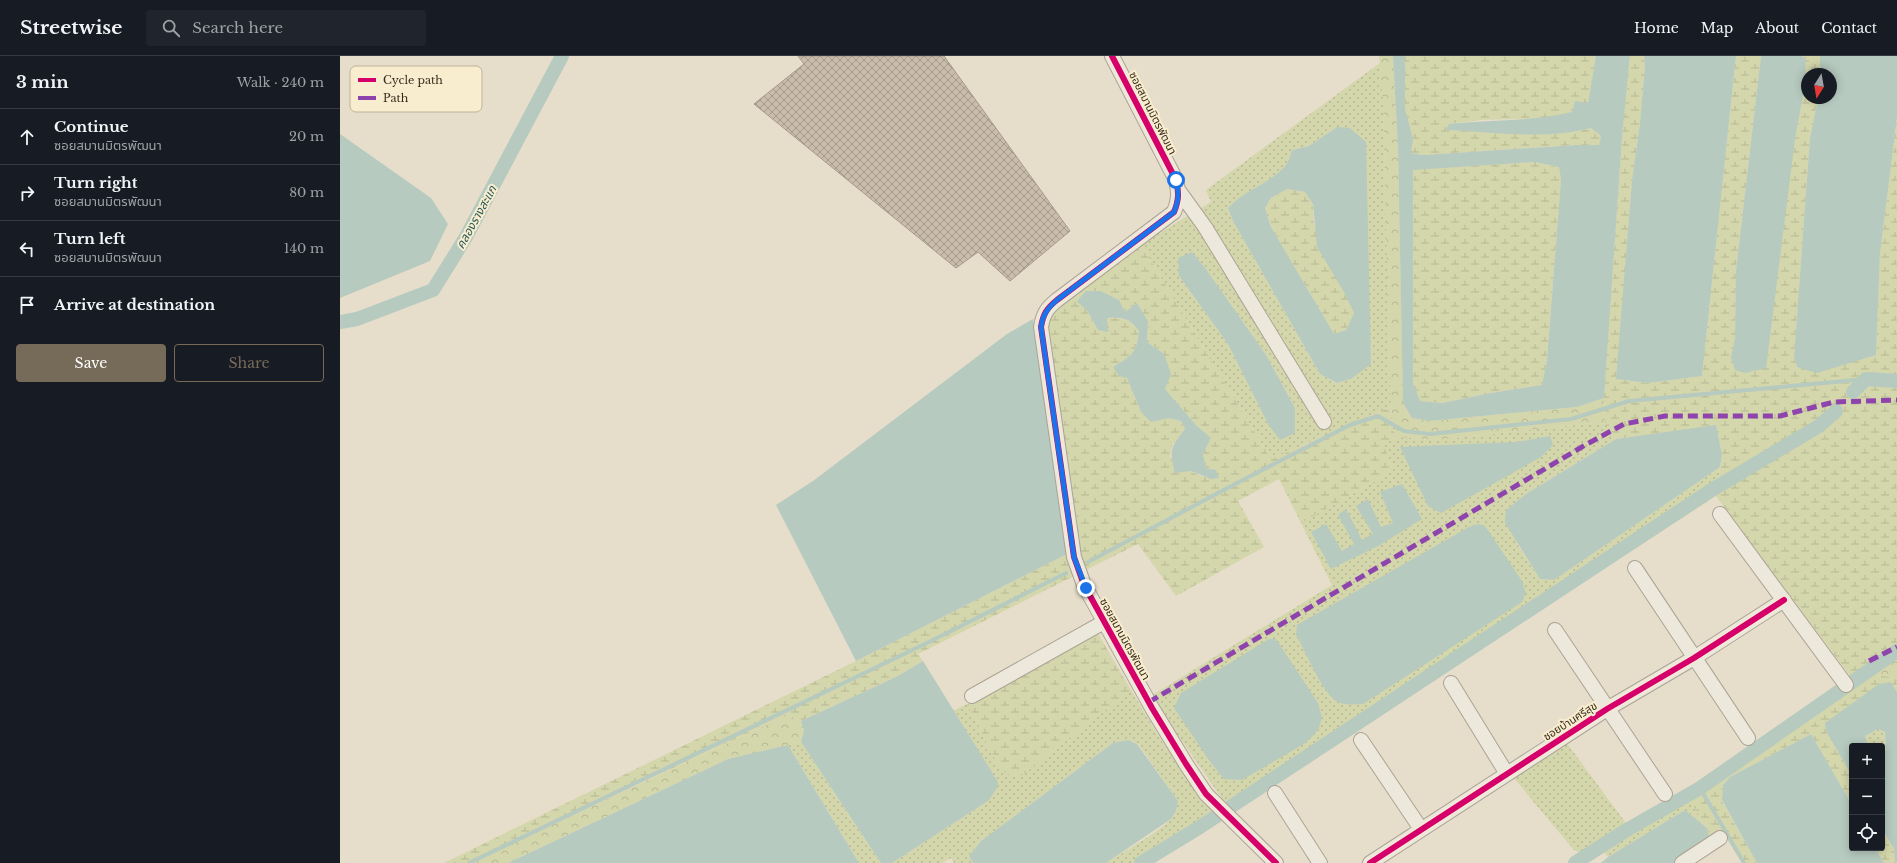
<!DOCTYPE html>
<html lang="en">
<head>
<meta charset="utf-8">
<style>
	body { margin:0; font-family:"Libre Baskerville","Noto Sans Thai",serif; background:#20242c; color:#f1f3f6 }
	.controls { position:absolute; right:12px; bottom:12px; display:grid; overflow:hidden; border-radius:4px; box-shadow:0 2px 10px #0003 }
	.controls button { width:36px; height:36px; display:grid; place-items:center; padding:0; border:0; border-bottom:1px solid #363941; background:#171b24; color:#f1f3f6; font:20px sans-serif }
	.compass { position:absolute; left:1461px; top:12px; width:36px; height:36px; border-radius:50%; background:#171b24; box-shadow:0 2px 10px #0003; rotate:191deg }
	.stop { position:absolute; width:12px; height:12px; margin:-9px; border:3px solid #1a73e8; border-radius:50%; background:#fff }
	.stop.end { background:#1a73e8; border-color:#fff; box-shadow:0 1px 4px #0008 }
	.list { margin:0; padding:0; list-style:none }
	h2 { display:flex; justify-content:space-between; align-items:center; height:52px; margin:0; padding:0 16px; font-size:17px }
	h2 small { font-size:13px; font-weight:400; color:#9ea1a6 }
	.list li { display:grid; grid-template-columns:26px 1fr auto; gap:12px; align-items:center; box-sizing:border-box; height:56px; padding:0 16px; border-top:1px solid #363941 }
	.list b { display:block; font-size:15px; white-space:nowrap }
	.list p { margin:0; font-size:13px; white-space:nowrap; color:#9ea1a6 }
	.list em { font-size:13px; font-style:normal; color:#9ea1a6 }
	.actions { display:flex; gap:8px; padding:12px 16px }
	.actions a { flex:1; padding:9px 0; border:1px solid #766a59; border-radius:4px; text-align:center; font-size:14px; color:#766a59 }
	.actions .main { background:#766a59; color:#fff }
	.icon { flex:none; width:22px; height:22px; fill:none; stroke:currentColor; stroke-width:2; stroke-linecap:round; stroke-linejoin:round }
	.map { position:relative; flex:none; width:1557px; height:807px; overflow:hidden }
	header { display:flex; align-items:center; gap:24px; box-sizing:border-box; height:56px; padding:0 20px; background:#171b24; border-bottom:1px solid #363941 }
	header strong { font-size:19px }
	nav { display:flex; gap:22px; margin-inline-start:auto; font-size:14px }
	.search { width:280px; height:36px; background:#20242c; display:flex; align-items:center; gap:10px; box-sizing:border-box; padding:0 14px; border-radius:4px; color:#9ea1a6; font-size:15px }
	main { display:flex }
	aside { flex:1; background:#171b24 }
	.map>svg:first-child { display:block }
	.grass { fill:url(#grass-dots); fill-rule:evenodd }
	.forest { fill:url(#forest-crowns) }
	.wetland { fill:url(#wetland-marsh); fill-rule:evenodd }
	.water { fill:#b6cabf; fill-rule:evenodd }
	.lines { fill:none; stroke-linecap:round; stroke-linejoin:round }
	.stream { stroke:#b6cabf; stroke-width:4 }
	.canal { stroke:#b6cabf; stroke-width:14 }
	.building { fill:url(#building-cross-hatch); stroke:#a69989 }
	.minor-casing { stroke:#aba394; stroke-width:16 }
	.minor { stroke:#ede8dc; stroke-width:14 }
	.quiet { stroke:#8e44ad; stroke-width:5; stroke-dasharray:10 5; stroke-linecap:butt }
	.cycleway-casing { stroke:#f8edcf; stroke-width:8 }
	.cycleway { stroke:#d6006c; stroke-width:6 }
	.route { stroke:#1a73e8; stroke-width:5 }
	.labels { text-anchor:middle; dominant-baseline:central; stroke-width:4; stroke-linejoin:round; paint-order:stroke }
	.street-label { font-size:11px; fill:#392b1c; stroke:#f8edcf }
	.water-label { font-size:12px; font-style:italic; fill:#2a5a59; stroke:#f8edcf }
	.key { fill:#f8edcf; stroke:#bfb399; stroke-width:1 }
	.key-label { font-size:11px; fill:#392b1c }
</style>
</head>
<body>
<header>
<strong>Streetwise</strong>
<div class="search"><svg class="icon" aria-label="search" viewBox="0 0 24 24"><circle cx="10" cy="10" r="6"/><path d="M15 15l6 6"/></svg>Search here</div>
<nav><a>Home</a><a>Map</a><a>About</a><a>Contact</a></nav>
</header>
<main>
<aside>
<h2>3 min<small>Walk · 240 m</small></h2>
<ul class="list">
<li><svg class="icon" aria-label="ahead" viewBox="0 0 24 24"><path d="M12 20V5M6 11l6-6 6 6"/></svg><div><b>Continue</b><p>ซอยสมานมิตรพัฒนา</p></div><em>20 m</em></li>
<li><svg class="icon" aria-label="right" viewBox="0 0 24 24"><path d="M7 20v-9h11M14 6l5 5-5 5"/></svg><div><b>Turn right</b><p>ซอยสมานมิตรพัฒนา</p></div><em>80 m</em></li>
<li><svg class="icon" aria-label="left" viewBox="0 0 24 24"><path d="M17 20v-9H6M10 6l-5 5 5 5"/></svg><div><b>Turn left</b><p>ซอยสมานมิตรพัฒนา</p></div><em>140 m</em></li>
<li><svg class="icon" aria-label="arrive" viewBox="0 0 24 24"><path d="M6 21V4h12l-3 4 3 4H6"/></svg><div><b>Arrive at destination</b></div></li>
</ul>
<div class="actions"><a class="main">Save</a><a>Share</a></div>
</aside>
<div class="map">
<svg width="1557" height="807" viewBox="0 0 1557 807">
	<defs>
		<pattern id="grass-dots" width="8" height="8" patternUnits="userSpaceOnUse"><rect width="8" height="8" fill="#d4d6ab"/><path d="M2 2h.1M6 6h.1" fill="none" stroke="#b7b893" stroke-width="1.8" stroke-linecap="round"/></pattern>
		<pattern id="forest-crowns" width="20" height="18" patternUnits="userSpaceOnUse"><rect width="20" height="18" fill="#d4d6ab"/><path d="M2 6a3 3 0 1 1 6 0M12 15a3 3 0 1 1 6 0" fill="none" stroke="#b7b893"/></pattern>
		<pattern id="wetland-marsh" width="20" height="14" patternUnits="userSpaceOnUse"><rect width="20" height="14" fill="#d4d6ab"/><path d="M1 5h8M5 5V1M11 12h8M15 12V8" fill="none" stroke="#b7b893"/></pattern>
		<pattern id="building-cross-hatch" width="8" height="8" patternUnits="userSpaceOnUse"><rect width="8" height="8" fill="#cabcab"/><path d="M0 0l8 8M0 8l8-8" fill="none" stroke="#a5998a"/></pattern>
	</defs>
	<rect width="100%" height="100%" fill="#e6deca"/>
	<!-- grass -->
	<path class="grass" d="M1040 7 1043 45 1051 351 931 403 801 188 871 146 866 134ZM997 71 1028 224 1031 307 1011 323 997 327 980 318 893 165 888 152C904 134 930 128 946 109 949 105 950 99 952 94L969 90ZM852 196 866 213 926 299 955 352 928 368 888 288 839 220Z
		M1265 366 1276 383 1186 438 1166 454 1178 489 1200 523 1214 524 1380 411 1376 440 899 750 883 744 811 640 992 529 961 467 1053 415 1043 387 1060 381 1094 384Z
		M791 634 823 687 880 763 808 807H766C783 796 819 776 831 763 836 757 837 752 838 745L798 688 788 684 773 687 641 785 629 800 633 807H614L611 802 602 807H552L648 745 658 726 613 655 627 648 659 711 681 720Z
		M1538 673 1545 676 1546 694 1542 695V690H1529L1527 688 1525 680Z
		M461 686 541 807H519L448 689Z
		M1226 686 1288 770 1344 735 1367 772 1345 754 1268 801 1258 789 1243 799 1233 793 1173 721Z"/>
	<!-- forest -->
	<path class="forest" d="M1039 0H1053L1058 92 1063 347 1072 362 1089 365 1237 351 1264 342 1265 366 1094 384 1060 381 1053 375 1050 340 1043 46Z
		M1557 601V625L1549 621 1536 619 1539 608Z
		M448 659 461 665 464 674 461 686 388 703 168 807H134V805Z"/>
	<!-- wetland -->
	<path class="wetland" d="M1065 0H1256L1248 47 1232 56 1210 62 1140 64 1109 68 1107 74 1201 78 1238 75 1251 72 1261 80 1259 89H1236L1084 99 1071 97 1065 53Z
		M1290 0H1304L1305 9 1300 67 1292 124 1277 323 1308 327 1362 320 1396 0H1421L1396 215 1395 282 1391 301 1455 83 1464 35 1466 4 1462 0H1480V18H1467V42H1478L1470 82 1454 301 1457 311 1536 299 1540 198 1557 61V601L1539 608 1536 619 1549 621 1557 625V636L1551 626 1486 675 1512 720V749L1471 678 1390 721 1383 729 1382 745 1417 807H1402L1387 783 1372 793 1367 772 1344 735 1516 628 1376 440 1382 399 1376 370 1276 383 1265 366 1264 342 1282 82Z
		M1195 106 1219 111 1221 124 1207 304 1202 329 1151 337 1102 347 1079 345 1073 327V113Z
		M947 133 965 136 973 148 974 168 1014 257 1006 274 994 278 931 171 925 152 931 142Z
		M801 188 931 403 1051 351 1053 375 1060 381 1043 387 1053 415 961 467 939 423 898 445 924 491 836 540 798 488 578 598 583 605 558 620 461 665 448 659 134 804V807H104L516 605 727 498 705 267 715 254ZM797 247 808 265 807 286 824 298 825 333 856 369 871 382 863 398 866 412 876 414 878 422C860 424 844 411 830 401L832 390 845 373 841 365 801 356 787 322 773 311C792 298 796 300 799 275 790 262 783 262 767 262L758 274 748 256H785Z
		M757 576 791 634 681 720H669L659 711 627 648Z
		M1542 772 1554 793 1556 807H1544L1535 792H1542Z"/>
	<!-- water -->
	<path class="water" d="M1053 0H1065V53L1073 83 1071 97 1084 99 1236 89H1259L1261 80 1251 72C1205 84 1153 76 1106 74L1109 68C1150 63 1192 66 1232 56L1235 45 1248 47 1256 0H1290L1282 82 1264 342 1237 351 1089 365 1072 362 1063 347 1058 92ZM1195 106 1219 111 1221 124 1207 304 1202 329 1151 337 1102 347 1080 345 1073 327V114Z
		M1304 0H1396L1362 320 1308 327 1276 323 1292 124 1300 67 1305 9Z
		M1421 0H1462L1466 4 1464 35 1455 83 1426 312 1405 317 1395 314 1391 301 1395 282 1396 215Z
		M1480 0H1557V61L1540 198 1536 299 1477 317 1457 311 1454 301 1470 82 1478 42H1491V18H1480Z
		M997 71 1010 72 1026 86 1031 308 1011 323 997 327 980 318 893 165 888 152C904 134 930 128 946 109 949 105 950 99 952 94L969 90ZM947 133 965 136 973 148 977 191 1004 236 1014 257 1006 274 994 278 931 171 925 152 931 142Z
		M0 78 91 142 108 168 90 205 0 242Z
		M852 196 866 213 926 299 955 352V377L940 384 928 368 888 288 839 220 838 202Z
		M746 235H760L779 244 785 256 797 247 808 265 807 286 824 298 831 318 825 333 856 369 871 382 863 398 866 412 876 414 879 422 871 423 851 415 835 417C829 394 830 392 845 373L841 365 828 362 811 366 801 356 787 322 779 320 773 311C791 300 797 297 799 275 790 262 782 261 767 262L768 276 758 274 748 256 737 245Z
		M693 263 727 498 516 605 436 449 473 425 667 278Z
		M1376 369 1382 399 1380 411 1214 524 1200 523 1165 467 1166 454 1186 438 1276 383Z
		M1210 380 1213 389 1201 401 1101 457 1088 450 1060 391 1177 386Z
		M1062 428 1082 463 1040 489 991 513 971 476 986 468 1002 495 1014 488 998 459 1006 453 1022 484 1033 478 1016 450 1028 443 1041 471 1053 467 1040 436Z
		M1138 468 1145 470 1182 525 1186 537 1182 546 1023 648C1015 648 1004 650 996 645 982 636 965 594 956 579L957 569 1129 471Z
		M929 583H936L978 647 982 662 978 674 967 686 902 724 884 723 871 707 834 652 841 637Z
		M583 605 658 726 657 732 648 745 552 807H541L461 686 464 674 461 665 558 620Z
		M1551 626 1557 636V807L1555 805 1554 793 1542 772V695L1546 694 1545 676 1538 673 1525 680 1527 688 1529 690H1512V720L1486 675 1485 667 1539 628Z
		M1471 678 1512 749V792H1535L1544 807H1417L1382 744 1383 729 1390 721Z
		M788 684 797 688 838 745 836 755 831 763 766 807H633L629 800 641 785 773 687Z
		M448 689 519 807H168L388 703Z
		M1345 754 1367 772 1370 784 1335 807H1261L1268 801Z"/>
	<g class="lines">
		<!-- stream -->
		<path class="stream" d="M748 506 897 427 1010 369 1038 360 1064 375 1090 378 1231 363 1289 345 1526 323
			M1360 732 1404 807
			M129 807 591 585 726 517"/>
		<!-- canal -->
		<path class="canal" d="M0 266 17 263 93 234 126 181 222 0
			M1513 336 1526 323 1557 325
			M801 807 860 771 1370 435 1479 370 1496 355
			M1235 807 1285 775 1360 732 1557 595"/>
	</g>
	<!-- building -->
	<path class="building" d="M458 0H604L730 175 670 225 638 196 616 212 414 48 464 8Z"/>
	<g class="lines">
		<defs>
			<path id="minor" d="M772 0 836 124C839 136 839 144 834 156L717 244C707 252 703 258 701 271L734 501 744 529 812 652 846 708 866 738 936 807
				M839 135 865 171 984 366
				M1380 458 1506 629
				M1295 512 1408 682
				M1215 574 1325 738
				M1111 627 1167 718
				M632 640 764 566
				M1021 684 1081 773
				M935 737 980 807
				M1030 807 1267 653 1354 602 1444 544
				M1342 807 1380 782"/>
		</defs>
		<!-- minor casing -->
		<use href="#minor" class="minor-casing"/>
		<!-- minor -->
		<use href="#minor" class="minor"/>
		<!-- quiet -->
		<path class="quiet" d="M1529 605 1557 591
			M809 646 1247 388 1284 368 1325 360H1440L1494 346 1557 344"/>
		<defs>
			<path id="cycleway" d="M772 0 836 124C839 136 839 144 834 156L717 244C707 252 703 258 701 271L734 501 744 529 812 652 846 708 866 738 936 807
				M1030 807 1267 653 1354 602 1444 544"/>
		</defs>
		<!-- cycleway casing -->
		<use href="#cycleway" class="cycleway-casing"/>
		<!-- cycleway -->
		<use href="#cycleway" class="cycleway"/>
	</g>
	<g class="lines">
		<!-- route -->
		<path class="route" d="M746 532 734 501 701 271C703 258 708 252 717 244L834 156C839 144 839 136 836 124"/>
	</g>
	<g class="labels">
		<!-- street labels -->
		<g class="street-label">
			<text transform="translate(813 57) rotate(63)">ซอยสมานมิตรพัฒนา</text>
			<text transform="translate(785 583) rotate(61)">ซอยสมานมิตรพัฒนา</text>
			<text transform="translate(1230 665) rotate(-33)">ซอยบ้านศรีสุข</text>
		</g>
		<!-- water labels -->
		<g class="water-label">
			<text transform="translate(136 161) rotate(-61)">คลองรางสะแก</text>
		</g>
	</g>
	<!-- legend -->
	<rect x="10" y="10" width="132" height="46" rx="6" class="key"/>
	<rect x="18" y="22" width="18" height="4" fill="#d6006c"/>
	<rect x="18" y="40" width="18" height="4" fill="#8e44ad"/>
	<g class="key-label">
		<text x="43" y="28">Cycle path</text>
		<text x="43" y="46">Path</text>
	</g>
</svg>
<div class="controls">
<button>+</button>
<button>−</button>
<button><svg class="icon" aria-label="locate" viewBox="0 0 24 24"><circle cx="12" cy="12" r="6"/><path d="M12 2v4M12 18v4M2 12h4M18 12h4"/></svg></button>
</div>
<svg class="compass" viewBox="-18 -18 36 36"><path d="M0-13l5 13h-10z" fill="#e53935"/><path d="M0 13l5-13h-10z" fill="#9ea1a6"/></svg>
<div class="stop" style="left:836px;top:124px"></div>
<div class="stop end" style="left:746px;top:532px"></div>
</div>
</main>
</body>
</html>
